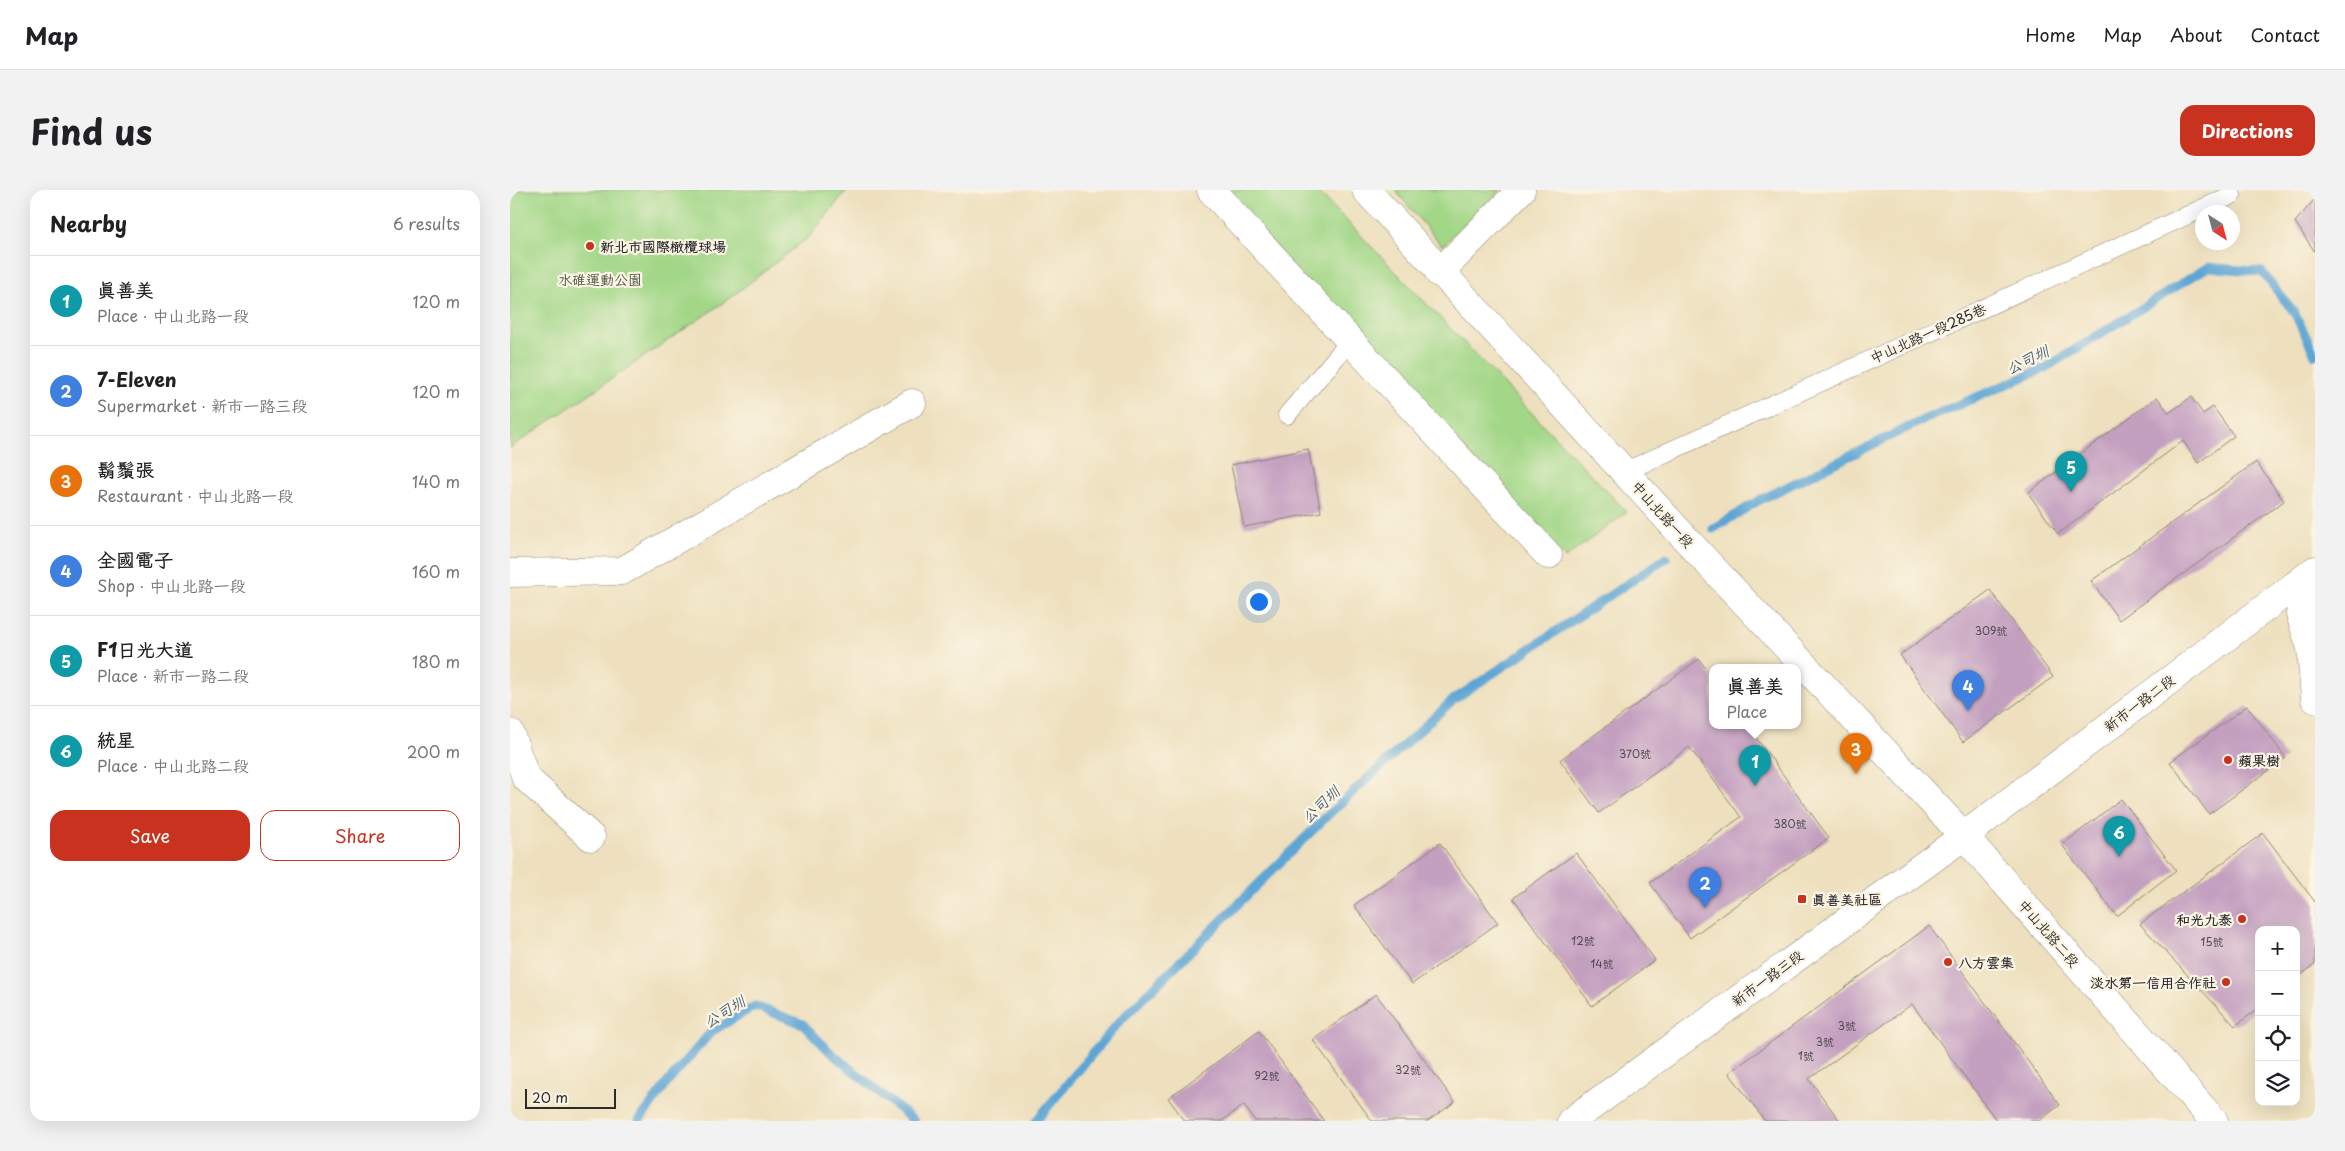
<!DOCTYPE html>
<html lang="en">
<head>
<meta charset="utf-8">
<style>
	body { margin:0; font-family:"Playpen Sans","LXGW WenKai TC",sans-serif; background:#f2f2f2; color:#202124 }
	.controls { position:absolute; right:15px; bottom:15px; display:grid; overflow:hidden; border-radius:10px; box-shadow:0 5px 20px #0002 }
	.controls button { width:45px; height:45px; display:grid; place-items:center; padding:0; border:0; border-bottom:1px solid #e0e0e0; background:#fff; color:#202124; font:25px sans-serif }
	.compass { position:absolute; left:1685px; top:15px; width:45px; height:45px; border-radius:50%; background:#fff; box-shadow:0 5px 20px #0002; rotate:144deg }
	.scale { position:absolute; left:15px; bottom:12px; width:91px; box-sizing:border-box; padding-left:5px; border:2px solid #2b2b2b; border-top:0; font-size:14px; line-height:18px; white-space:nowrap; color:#2b2b2b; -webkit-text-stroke:4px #fcf5e5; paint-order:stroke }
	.you { position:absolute; left:748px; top:411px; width:18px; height:18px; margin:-12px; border:4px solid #fff; border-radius:50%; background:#1a73e8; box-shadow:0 0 0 8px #1a73e833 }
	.badge { display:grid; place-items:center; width:32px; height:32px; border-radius:50%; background:#c8321e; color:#fff; font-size:16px; font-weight:700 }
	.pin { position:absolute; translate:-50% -41px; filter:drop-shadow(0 1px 2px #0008) }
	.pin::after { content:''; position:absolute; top:26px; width:18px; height:15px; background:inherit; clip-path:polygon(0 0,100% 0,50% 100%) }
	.popup { position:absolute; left:1199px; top:474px; width:92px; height:65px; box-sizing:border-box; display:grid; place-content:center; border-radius:10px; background:#fff; filter:drop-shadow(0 1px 4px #0005); font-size:16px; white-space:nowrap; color:#757577 }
	.popup b { font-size:19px; color:#202124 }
	.popup::after { content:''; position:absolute; left:50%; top:100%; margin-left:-10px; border:10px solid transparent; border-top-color:#fff }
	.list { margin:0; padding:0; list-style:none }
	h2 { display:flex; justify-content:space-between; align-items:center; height:65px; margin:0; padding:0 20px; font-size:21px }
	h2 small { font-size:16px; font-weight:400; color:#757577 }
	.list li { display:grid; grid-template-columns:32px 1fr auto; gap:15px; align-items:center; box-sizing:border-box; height:90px; padding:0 20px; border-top:1px solid #e0e0e0 }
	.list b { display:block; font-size:19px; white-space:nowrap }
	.list p { margin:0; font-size:16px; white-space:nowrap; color:#757577 }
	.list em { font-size:16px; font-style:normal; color:#757577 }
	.actions { display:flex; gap:10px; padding:15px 20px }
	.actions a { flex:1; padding:11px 0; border:1px solid #c8321e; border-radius:15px; text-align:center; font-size:18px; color:#c8321e }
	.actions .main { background:#c8321e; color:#fff }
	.icon { flex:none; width:28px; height:28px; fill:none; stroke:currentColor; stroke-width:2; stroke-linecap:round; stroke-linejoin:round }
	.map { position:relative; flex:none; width:1805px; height:931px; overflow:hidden; border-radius:15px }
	header { display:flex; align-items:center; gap:30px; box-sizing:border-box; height:70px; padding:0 25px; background:#fff; border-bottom:1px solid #e0e0e0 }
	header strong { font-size:24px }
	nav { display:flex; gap:28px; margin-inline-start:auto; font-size:18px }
	.intro { display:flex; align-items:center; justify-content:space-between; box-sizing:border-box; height:120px; padding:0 30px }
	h1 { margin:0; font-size:35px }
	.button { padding:12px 22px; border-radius:15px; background:#c8321e; color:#fff; font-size:18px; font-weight:700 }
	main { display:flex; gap:30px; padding:0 30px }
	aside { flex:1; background:#fff; border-radius:15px; box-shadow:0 5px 20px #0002 }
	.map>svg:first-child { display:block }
	.green { fill:#a3d788; stroke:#67815a }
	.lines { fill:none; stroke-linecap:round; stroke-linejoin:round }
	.stream { stroke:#5da5d4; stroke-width:9 }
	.building { fill:#c39fc0 }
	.service-casing { stroke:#8c8674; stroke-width:19 }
	.minor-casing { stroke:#8c8674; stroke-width:29 }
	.tertiary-casing { stroke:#8c8674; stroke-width:29 }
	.service { stroke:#fff; stroke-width:18 }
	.minor { stroke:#fff; stroke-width:28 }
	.tertiary { stroke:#fff; stroke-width:28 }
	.poi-dot { fill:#c8321e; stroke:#fcf5e5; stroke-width:2 }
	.labels { text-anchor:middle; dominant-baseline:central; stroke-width:4.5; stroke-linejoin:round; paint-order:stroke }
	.number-label { font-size:11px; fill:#514850 }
	.poi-label { font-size:14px; font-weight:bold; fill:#2b2b2b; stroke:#fcf5e5; text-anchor:start }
	.park-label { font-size:14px; fill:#495642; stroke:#fcf5e5 }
	.street-label { font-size:14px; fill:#2b2b2b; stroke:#fcf5e5 }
	.water-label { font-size:15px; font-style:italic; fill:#3f5c6f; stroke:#fcf5e5 }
</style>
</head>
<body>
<header>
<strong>Map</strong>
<nav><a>Home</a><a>Map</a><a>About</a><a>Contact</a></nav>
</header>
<div class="intro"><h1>Find us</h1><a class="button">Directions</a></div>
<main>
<aside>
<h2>Nearby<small>6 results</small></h2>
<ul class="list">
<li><span class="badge" style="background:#0f9aa8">1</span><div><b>真善美</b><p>Place · 中山北路一段</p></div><em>120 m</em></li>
<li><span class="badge" style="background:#3f7fe0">2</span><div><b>7-Eleven</b><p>Supermarket · 新市一路三段</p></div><em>120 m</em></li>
<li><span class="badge" style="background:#e8710a">3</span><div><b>鬍鬚張</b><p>Restaurant · 中山北路一段</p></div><em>140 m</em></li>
<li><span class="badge" style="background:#3f7fe0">4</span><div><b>全國電子</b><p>Shop · 中山北路一段</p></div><em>160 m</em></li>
<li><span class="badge" style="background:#0f9aa8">5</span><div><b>F1日光大道</b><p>Place · 新市一路二段</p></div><em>180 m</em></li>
<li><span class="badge" style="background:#0f9aa8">6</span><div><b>統星</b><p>Place · 中山北路二段</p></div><em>200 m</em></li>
</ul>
<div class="actions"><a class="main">Save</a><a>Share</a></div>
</aside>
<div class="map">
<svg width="1805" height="931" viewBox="0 0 1805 931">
	<rect width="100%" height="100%" fill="#fcf5e5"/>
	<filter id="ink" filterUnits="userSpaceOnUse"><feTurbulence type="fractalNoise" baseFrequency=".02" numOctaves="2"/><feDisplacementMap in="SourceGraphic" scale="10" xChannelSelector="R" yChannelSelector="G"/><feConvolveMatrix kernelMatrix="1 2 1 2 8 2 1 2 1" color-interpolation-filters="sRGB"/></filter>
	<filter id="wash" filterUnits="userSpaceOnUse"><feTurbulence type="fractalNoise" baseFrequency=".0096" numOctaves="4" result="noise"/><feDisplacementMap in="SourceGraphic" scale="20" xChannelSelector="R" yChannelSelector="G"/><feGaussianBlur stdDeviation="1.12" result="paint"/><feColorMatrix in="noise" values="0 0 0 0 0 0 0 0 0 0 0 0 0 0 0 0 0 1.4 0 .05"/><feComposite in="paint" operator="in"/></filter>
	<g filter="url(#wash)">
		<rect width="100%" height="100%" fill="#eee0be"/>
		<!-- green -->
		<path class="green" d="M0 0H337L300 46 220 108 0 258Z
			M712 0H807L1117 322 1055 368Z
			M885 0H991L932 56Z"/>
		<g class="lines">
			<!-- stream -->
			<path class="stream" d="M1203 339 1248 311 1413 230 1535 178 1698 77 1752 82 1784 122 1805 165
				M129 931 158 892 201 842 245 816 293 834 320 862 404 931
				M526 931 609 832 817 626 943 510 1156 368"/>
		</g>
		<g id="blocks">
			<!-- building -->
			<path class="building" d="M1805 9V62L1785 32Z
				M1647 207 1659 223 1681 207 1693 224 1703 217 1724 246 1688 273 1673 251 1548 344 1518 303Z
				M798 259 811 322 734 337 721 275Z
				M1746 272 1774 311 1609 430 1581 391Z
				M1480 400 1543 487 1453 552 1390 465Z
				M1189 469 1202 488V535H1237L1319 648 1180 748 1140 693 1231 627 1179 557 1089 623 1050 570Z
				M1737 516 1776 568 1699 624 1660 572Z
				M1611 609 1666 680 1607 726 1552 655Z
				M1753 643 1805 712V774L1786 789V740H1749V818L1725 836 1630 734Z
				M930 653 988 733 902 794 844 715Z
				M1066 663 1145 770 1082 816 1003 708Z
				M1419 736 1550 915 1529 931H1487L1402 814 1299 889 1330 931H1255L1219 883Z
				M866 804 945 912 918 931H862L803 850Z
				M749 841 814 931H745L734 915 712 931H675L658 908Z"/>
		</g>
	</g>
	<g filter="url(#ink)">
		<use href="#blocks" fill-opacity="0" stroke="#8c8674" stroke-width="1"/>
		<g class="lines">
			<defs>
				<path id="service" d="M777 225 840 151
					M1114 282 1722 5"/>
				<path id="minor" d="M701 0 1038 365
					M929 83 1011 0
					M0 383 112 381 402 213
					M1805 402 1790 424 1801 458 1805 509
					M0 543 16 588 81 647
					M1061 931 1454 646 1805 380"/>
				<path id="tertiary" d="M856 0 1197 372 1454 646 1704 931"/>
			</defs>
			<!-- service casing -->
			<use href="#service" class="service-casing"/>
			<!-- minor casing -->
			<use href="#minor" class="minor-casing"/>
			<!-- tertiary casing -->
			<use href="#tertiary" class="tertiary-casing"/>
			<!-- service -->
			<use href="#service" class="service"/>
			<!-- minor -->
			<use href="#minor" class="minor"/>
			<!-- tertiary -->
			<use href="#tertiary" class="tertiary"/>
		</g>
	</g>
	<!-- markers -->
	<g class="poi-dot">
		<circle cx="80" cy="56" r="5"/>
		<circle cx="1718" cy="570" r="5"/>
		<rect x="1287" y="704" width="10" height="10" rx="2.5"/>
		<circle cx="1732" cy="729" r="5"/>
		<circle cx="1438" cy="772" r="5"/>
		<circle cx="1716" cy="792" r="5"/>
	</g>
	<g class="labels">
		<!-- number labels -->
		<g class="number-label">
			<text x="1481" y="440">309號</text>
			<text x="1125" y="563">370號</text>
			<text x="1280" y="633">380號</text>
			<text x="1073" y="750">12號</text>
			<text x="1702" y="751">15號</text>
			<text x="1092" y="773">14號</text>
			<text x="1337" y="835">3號</text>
			<text x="1315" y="851">3號</text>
			<text x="1296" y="865">1號</text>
			<text x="898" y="879">32號</text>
			<text x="757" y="885">92號</text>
		</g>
		<!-- poi labels -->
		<g class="poi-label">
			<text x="90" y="56">新北市國際橄欖球場</text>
			<text x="1728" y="570">蘋果樹</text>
			<text x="1302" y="709">真善美社區</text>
			<text x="1722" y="729" text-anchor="end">和光九泰</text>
			<text x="1448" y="772">八方雲集</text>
			<text x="1706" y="792" text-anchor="end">淡水第一信用合作社</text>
		</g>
		<!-- park labels -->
		<g class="park-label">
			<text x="90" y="89">水碓運動公園</text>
		</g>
		<!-- street labels -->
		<g class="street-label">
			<text transform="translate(1418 143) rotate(-24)">中山北路一段285巷</text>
			<text transform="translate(1153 324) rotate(48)">中山北路一段</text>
			<text transform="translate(1629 513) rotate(-37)">新市一路二段</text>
			<text transform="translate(1539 743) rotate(49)">中山北路二段</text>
			<text transform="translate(1257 788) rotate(-36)">新市一路三段</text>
		</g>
		<!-- water labels -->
		<g class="water-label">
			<text transform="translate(1517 169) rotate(-26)">公司圳</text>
			<text transform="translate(810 614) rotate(-44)">公司圳</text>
			<text transform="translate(214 821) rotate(-32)">公司圳</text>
		</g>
	</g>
</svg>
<div class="controls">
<button>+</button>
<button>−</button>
<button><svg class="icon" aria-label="locate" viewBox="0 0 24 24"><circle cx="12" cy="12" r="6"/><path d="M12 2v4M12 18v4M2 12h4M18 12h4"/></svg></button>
<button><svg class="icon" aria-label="layers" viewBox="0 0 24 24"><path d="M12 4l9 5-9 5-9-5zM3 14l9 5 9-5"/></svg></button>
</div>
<svg class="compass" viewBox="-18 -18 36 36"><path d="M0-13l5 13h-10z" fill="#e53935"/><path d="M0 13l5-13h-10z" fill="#757577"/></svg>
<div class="scale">20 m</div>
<div class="you"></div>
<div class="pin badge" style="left:1245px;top:596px;background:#0f9aa8">1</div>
<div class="popup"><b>真善美</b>Place</div>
<div class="pin badge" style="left:1195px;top:718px;background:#3f7fe0">2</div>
<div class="pin badge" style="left:1346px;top:584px;background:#e8710a">3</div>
<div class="pin badge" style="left:1458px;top:521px;background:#3f7fe0">4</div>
<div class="pin badge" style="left:1561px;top:302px;background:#0f9aa8">5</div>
<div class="pin badge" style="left:1609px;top:667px;background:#0f9aa8">6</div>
</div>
</main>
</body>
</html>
